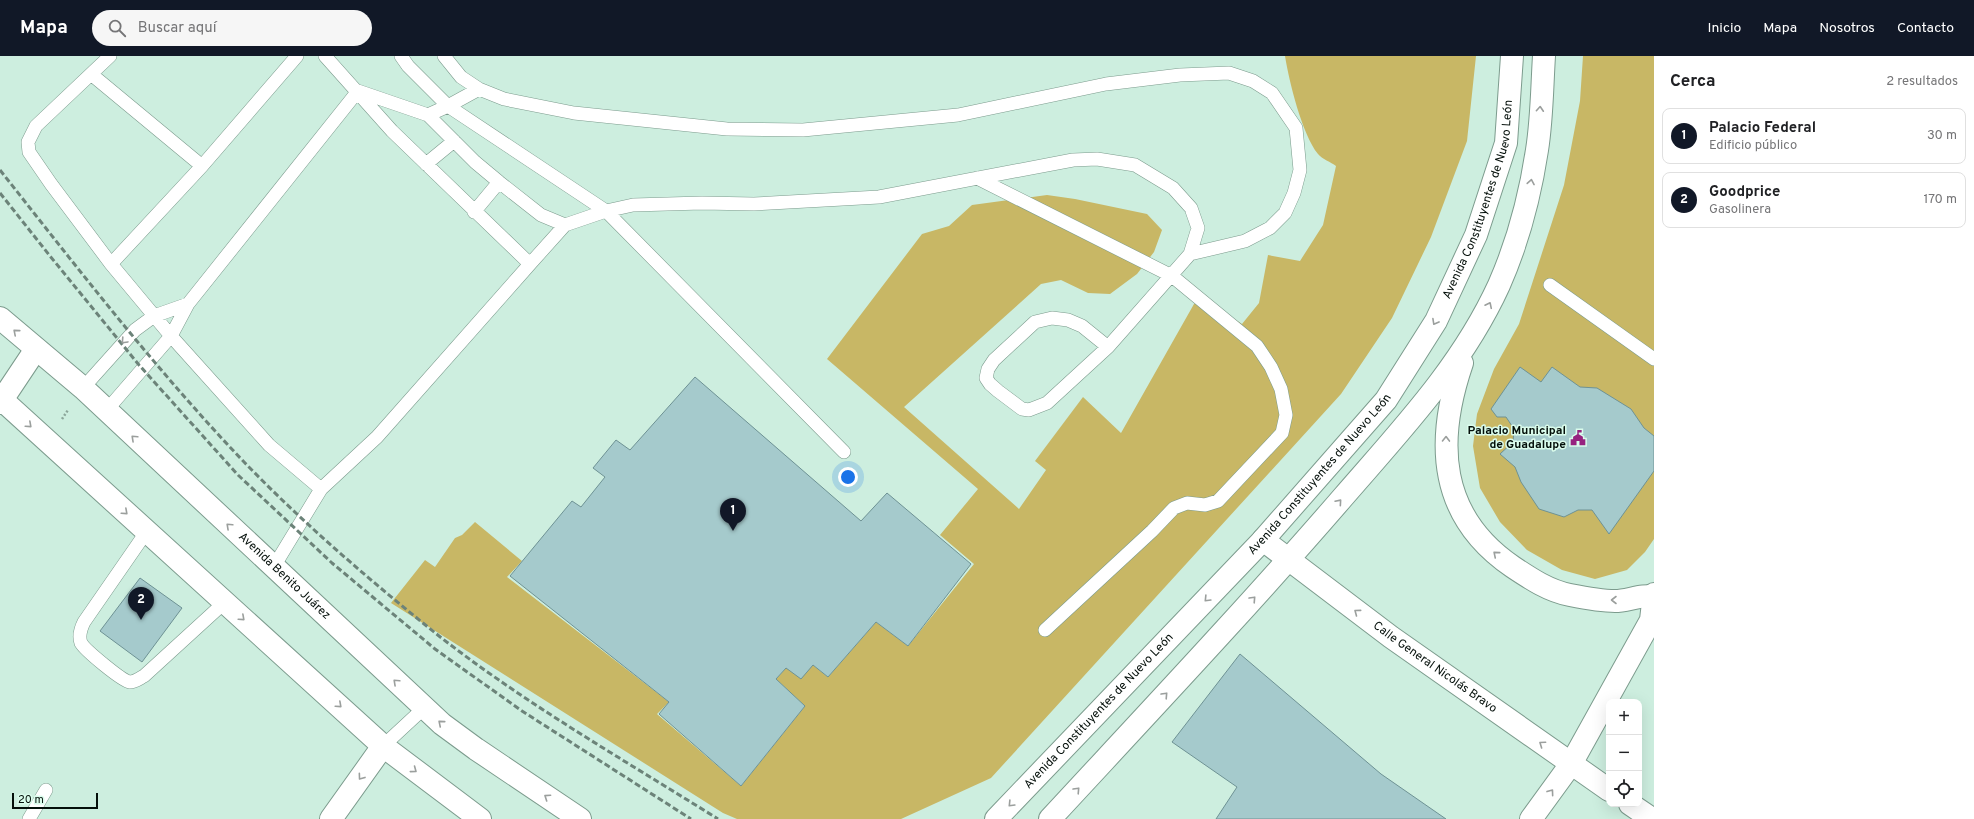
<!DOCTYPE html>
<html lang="es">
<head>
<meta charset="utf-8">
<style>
	body { margin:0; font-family:Overpass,sans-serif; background:#f6f6f6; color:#202124 }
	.controls { position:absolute; right:12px; bottom:12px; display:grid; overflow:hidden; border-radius:8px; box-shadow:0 4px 16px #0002 }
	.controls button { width:36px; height:36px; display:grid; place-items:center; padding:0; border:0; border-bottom:1px solid #e0e0e0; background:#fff; color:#202124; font:20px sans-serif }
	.scale { position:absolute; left:12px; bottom:10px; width:86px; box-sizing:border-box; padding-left:4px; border:2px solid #040f0a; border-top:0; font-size:11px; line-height:14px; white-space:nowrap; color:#040f0a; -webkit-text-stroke:3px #dafcec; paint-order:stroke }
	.you { position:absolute; left:848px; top:421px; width:14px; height:14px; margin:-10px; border:3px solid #fff; border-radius:50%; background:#1a73e8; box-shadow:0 0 0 6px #1a73e833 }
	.badge { display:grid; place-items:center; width:26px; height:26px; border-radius:50%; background:#111827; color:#fff; font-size:13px; font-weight:700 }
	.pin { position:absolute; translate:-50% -33px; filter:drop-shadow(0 1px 2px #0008) }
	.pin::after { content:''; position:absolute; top:21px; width:14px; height:12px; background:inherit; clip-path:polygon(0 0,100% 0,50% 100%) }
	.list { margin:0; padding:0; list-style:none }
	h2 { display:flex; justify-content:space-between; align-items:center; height:52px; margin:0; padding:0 16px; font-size:17px }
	h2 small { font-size:13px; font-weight:400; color:#757577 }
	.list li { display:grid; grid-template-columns:26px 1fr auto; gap:12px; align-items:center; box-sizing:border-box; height:56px; margin:0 8px 8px; padding:0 8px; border:1px solid #e0e0e0; border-radius:8px }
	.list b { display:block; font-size:15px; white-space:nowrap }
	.list p { margin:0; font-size:13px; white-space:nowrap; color:#757577 }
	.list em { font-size:13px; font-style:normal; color:#757577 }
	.icon { flex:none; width:22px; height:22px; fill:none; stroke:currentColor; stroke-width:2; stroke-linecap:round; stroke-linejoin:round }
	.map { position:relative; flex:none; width:1654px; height:763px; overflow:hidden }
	header { display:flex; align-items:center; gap:24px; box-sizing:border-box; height:56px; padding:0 20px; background:#111827; color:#fff }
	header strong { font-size:19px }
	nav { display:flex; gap:22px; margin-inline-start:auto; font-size:14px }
	.search { width:280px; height:36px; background:#f6f6f6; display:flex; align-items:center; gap:10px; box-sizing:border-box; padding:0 14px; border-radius:22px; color:#757577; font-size:15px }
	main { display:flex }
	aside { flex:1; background:#fff }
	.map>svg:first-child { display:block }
	.green { fill:#c8b765 }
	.building { fill:#a5cacc; stroke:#6e9294 }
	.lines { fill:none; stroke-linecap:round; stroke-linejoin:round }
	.service-casing { stroke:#7c9b8d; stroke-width:14 }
	.minor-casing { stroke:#7c9b8d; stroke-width:24 }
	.tertiary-casing { stroke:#7c9b8d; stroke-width:24 }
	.secondary-casing { stroke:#7c9b8d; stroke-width:24 }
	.primary-casing { stroke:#7c9b8d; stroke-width:24 }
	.path { stroke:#8ba599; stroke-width:2.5; stroke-dasharray:2 2; stroke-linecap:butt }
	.service { stroke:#fff; stroke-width:13 }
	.minor { stroke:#fff; stroke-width:22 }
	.tertiary { stroke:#fff; stroke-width:22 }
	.secondary { stroke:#fff; stroke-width:22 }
	.primary { stroke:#fff; stroke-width:22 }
	.rail { stroke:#6c8379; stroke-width:3; stroke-dasharray:6 3; stroke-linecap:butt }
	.oneway { stroke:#9b9f9d }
	.labels { text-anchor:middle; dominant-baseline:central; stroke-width:3; stroke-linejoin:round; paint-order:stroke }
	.street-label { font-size:12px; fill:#040f0a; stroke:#dafcec }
	.poi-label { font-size:12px; font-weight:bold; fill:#040f0a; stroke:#dafcec; text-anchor:end }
</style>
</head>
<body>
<header>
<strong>Mapa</strong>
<div class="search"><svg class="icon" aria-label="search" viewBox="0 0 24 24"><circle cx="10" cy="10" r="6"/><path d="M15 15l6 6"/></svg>Buscar aquí</div>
<nav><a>Inicio</a><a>Mapa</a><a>Nosotros</a><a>Contacto</a></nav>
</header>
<main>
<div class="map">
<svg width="1654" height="763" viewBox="0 0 1654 763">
	<rect width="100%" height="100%" fill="#cdeedf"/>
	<!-- green -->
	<path class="green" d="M1285 0H1476L1467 85 1431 181 1392 262 1341 338 991 722 901 763H737L723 757 391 547 425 504 435 511 455 482 462 479 475 466 522 505 507 521 669 646 657 658 741 730 805 650 776 623 786 612 813 609 828 621 876 566 908 590 974 508 940 479 978 433 827 303 922 178 949 170 972 149 1047 139 1075 143 1147 158 1162 174 1154 196 1137 218 1110 238 1088 237 1061 224 1041 228 904 351 1019 453 1046 414 1035 405 1083 341 1121 377 1194 248 1204 243 1242 268 1259 247 1268 199 1300 205 1323 169 1336 110C1331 106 1322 103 1318 98 1302 78 1289 25 1285 0Z
		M1583 0H1654V483L1645 496 1627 514 1595 523 1562 514 1527 494 1500 466 1480 432 1473 390 1477 358 1494 313 1519 268 1564 129 1580 45Z"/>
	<!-- building -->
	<path class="building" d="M1520 311 1541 326 1552 311 1580 331 1597 332 1631 353 1644 372 1654 380V415L1609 478 1592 454H1578L1564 461 1539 453 1521 426 1515 411 1500 398 1513 386 1514 373 1506 361H1497L1491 353Z
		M695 321 861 465 887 437 971 508 908 590 876 566 828 621 813 609 801 623 786 612 776 623 805 650 741 730 659 658 669 646 510 520 572 445 581 451 605 421 593 412 616 384 630 394Z
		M140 522 182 552 142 606 100 575Z
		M1240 598 1381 718 1446 763H1216L1237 731 1172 686Z"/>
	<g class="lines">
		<defs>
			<path id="service" d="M110 0 36 70 28 86 29 96 51 128 111 208 171 280 269 389 321 433 377 381 530 208 392 75 325 0
				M401 0 408 10 448 50 428 59 475 106 499 126 474 156
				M444 0 461 21 479 33 504 43 574 57 727 73 803 74 958 59 1106 28 1180 19 1229 17 1253 25 1272 37 1296 72 1300 114 1294 137 1285 157 1270 172 1245 185 1190 198
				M91 18 202 110
				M479 33 448 50 606 155 844 396
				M426 108 454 85
				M977 122 1172 220 1257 290 1271 311 1281 333 1286 359 1282 377 1218 445 1205 449 1187 447 1174 452 1152 475 1045 574
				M499 126 541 159 565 169 606 155 633 149 702 147 754 148 879 141 1073 104 1097 103 1135 109 1173 132 1191 152 1198 172 1190 198 1108 291 1047 347 1029 354 1022 353 998 335 990 328 986 322 988 313 994 304 1035 266 1052 262 1068 264 1082 270 1108 291
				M111 208 202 110 297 0
				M530 208 565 169
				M1550 229 1654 303
				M83 332 135 274 154 260 188 248
				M106 355 171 280 188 248 358 35 428 59
				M147 475 84 566C81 572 78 579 81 587 85 594 122 625 130 626 135 626 140 622 144 620L225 546
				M273 512 321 433
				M383 690 424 652
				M29 763 46 734"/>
			<g id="minor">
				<path d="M0 347 36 293"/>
				<path id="s1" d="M1263 484 1391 581 1609 734"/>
				<path d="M1630 748 1652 763"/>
				<path d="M331 763 383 690"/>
			</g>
			<path id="tertiary" d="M1531 763 1571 708 1651 564 1654 538"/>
			<g id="secondary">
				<path d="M1462 307C1435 386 1438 460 1513 511 1531 523 1549 535 1570 539 1585 542 1600 545 1615 545 1627 545 1643 538 1654 541"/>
				<path id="s2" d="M996 763 1263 484 1386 344 1436 265 1476 179 1506 87 1512 0"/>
				<path d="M1050 763C1149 656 1249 550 1344 440 1402 373 1462 310 1499 229 1518 186 1530 140 1537 94 1542 63 1542 31 1544 0"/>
			</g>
			<g id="primary">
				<path id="s3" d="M0 262 83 332 442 668 476 693 580 763"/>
				<path d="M0 342 383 690 480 763"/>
			</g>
		</defs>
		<!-- service casing -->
		<use href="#service" class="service-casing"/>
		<!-- minor casing -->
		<use href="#minor" class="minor-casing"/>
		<!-- tertiary casing -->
		<use href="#tertiary" class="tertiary-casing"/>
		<!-- secondary casing -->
		<use href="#secondary" class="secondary-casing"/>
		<!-- primary casing -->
		<use href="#primary" class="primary-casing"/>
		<!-- path -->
		<path class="path" d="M62 363 68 354"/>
		<!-- service -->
		<use href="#service" class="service"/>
		<!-- minor -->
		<use href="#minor" class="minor"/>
		<!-- tertiary -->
		<use href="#tertiary" class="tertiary"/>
		<!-- secondary -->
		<use href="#secondary" class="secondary"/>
		<!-- primary -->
		<use href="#primary" class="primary"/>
		<!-- rail -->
		<path class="rail" d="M0 114C79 214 157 315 245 407 305 469 372 526 439 580 526 648 624 704 718 763
			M0 137 50 200 139 309 238 419 332 507 435 593 522 655 691 763"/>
	</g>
	<!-- one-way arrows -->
	<defs><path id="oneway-chevron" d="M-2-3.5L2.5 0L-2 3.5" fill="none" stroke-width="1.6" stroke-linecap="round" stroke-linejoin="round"/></defs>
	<g class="oneway">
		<use href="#oneway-chevron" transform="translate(1540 53) rotate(-86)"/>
		<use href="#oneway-chevron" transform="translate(1531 126) rotate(-80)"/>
		<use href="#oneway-chevron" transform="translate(1489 249) rotate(-64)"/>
		<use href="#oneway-chevron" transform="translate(1435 266) rotate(119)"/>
		<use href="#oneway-chevron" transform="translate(16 276) rotate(-139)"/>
		<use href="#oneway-chevron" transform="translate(124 285) rotate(133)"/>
		<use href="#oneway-chevron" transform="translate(29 369) rotate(42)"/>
		<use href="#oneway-chevron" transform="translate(134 382) rotate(-137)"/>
		<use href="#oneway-chevron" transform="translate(1446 383) rotate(-89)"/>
		<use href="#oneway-chevron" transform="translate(1339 446) rotate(-49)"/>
		<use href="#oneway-chevron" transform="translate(125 456) rotate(42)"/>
		<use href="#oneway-chevron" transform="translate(229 470) rotate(-137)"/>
		<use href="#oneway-chevron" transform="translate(1496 498) rotate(-140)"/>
		<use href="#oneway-chevron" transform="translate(1207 543) rotate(134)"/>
		<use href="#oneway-chevron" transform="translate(1253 543) rotate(-47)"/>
		<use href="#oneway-chevron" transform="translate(1614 544) rotate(180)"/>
		<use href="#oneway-chevron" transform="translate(1357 556) rotate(-143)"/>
		<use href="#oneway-chevron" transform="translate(242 562) rotate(42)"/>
		<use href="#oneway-chevron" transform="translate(396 626) rotate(-137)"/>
		<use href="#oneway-chevron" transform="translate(1165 639) rotate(-47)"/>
		<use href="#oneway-chevron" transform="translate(339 649) rotate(42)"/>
		<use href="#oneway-chevron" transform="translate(441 667) rotate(-140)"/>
		<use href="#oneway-chevron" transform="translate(1542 688) rotate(-145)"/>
		<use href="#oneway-chevron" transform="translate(414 714) rotate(37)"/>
		<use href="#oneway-chevron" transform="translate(361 721) rotate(126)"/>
		<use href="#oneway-chevron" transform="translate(1077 734) rotate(-47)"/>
		<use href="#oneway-chevron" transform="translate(1551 736) rotate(-54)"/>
		<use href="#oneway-chevron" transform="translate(547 741) rotate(-146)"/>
		<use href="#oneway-chevron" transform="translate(1011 748) rotate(134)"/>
	</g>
	<!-- icons -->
	<defs>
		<symbol id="civic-bare" viewBox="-9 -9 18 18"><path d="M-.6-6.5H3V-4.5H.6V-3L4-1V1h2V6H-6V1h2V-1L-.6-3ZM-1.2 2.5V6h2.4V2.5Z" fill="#96227f" stroke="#dafcec" stroke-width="2.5" paint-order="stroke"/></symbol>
	</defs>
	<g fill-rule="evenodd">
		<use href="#civic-bare" x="1567" y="371" width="22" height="22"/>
	</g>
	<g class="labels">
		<!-- street labels -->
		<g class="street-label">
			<text stroke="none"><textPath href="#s2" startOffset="796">Avenida Constituyentes de Nuevo León</textPath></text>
			<text stroke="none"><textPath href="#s2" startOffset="473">Avenida Constituyentes de Nuevo León</textPath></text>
			<text stroke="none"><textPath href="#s3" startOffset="384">Avenida Benito Juárez</textPath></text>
			<text stroke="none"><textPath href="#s1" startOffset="214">Calle General Nicolás Bravo</textPath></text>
			<text stroke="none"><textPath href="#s2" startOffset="149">Avenida Constituyentes de Nuevo León</textPath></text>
		</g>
		<!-- poi labels -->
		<g class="poi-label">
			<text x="1566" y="375">Palacio Municipal<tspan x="1566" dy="14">de Guadalupe</tspan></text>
		</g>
	</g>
</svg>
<div class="controls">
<button>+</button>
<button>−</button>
<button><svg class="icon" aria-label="locate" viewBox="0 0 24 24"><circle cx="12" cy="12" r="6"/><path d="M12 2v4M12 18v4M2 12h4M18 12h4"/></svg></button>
</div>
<div class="scale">20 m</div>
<div class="you"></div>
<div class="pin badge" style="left:733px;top:475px">1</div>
<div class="pin badge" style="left:141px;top:564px">2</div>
</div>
<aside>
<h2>Cerca<small>2 resultados</small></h2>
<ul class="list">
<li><span class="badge">1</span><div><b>Palacio Federal</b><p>Edificio público</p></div><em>30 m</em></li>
<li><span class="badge">2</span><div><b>Goodprice</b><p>Gasolinera</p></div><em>170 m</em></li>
</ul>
</aside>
</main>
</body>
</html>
